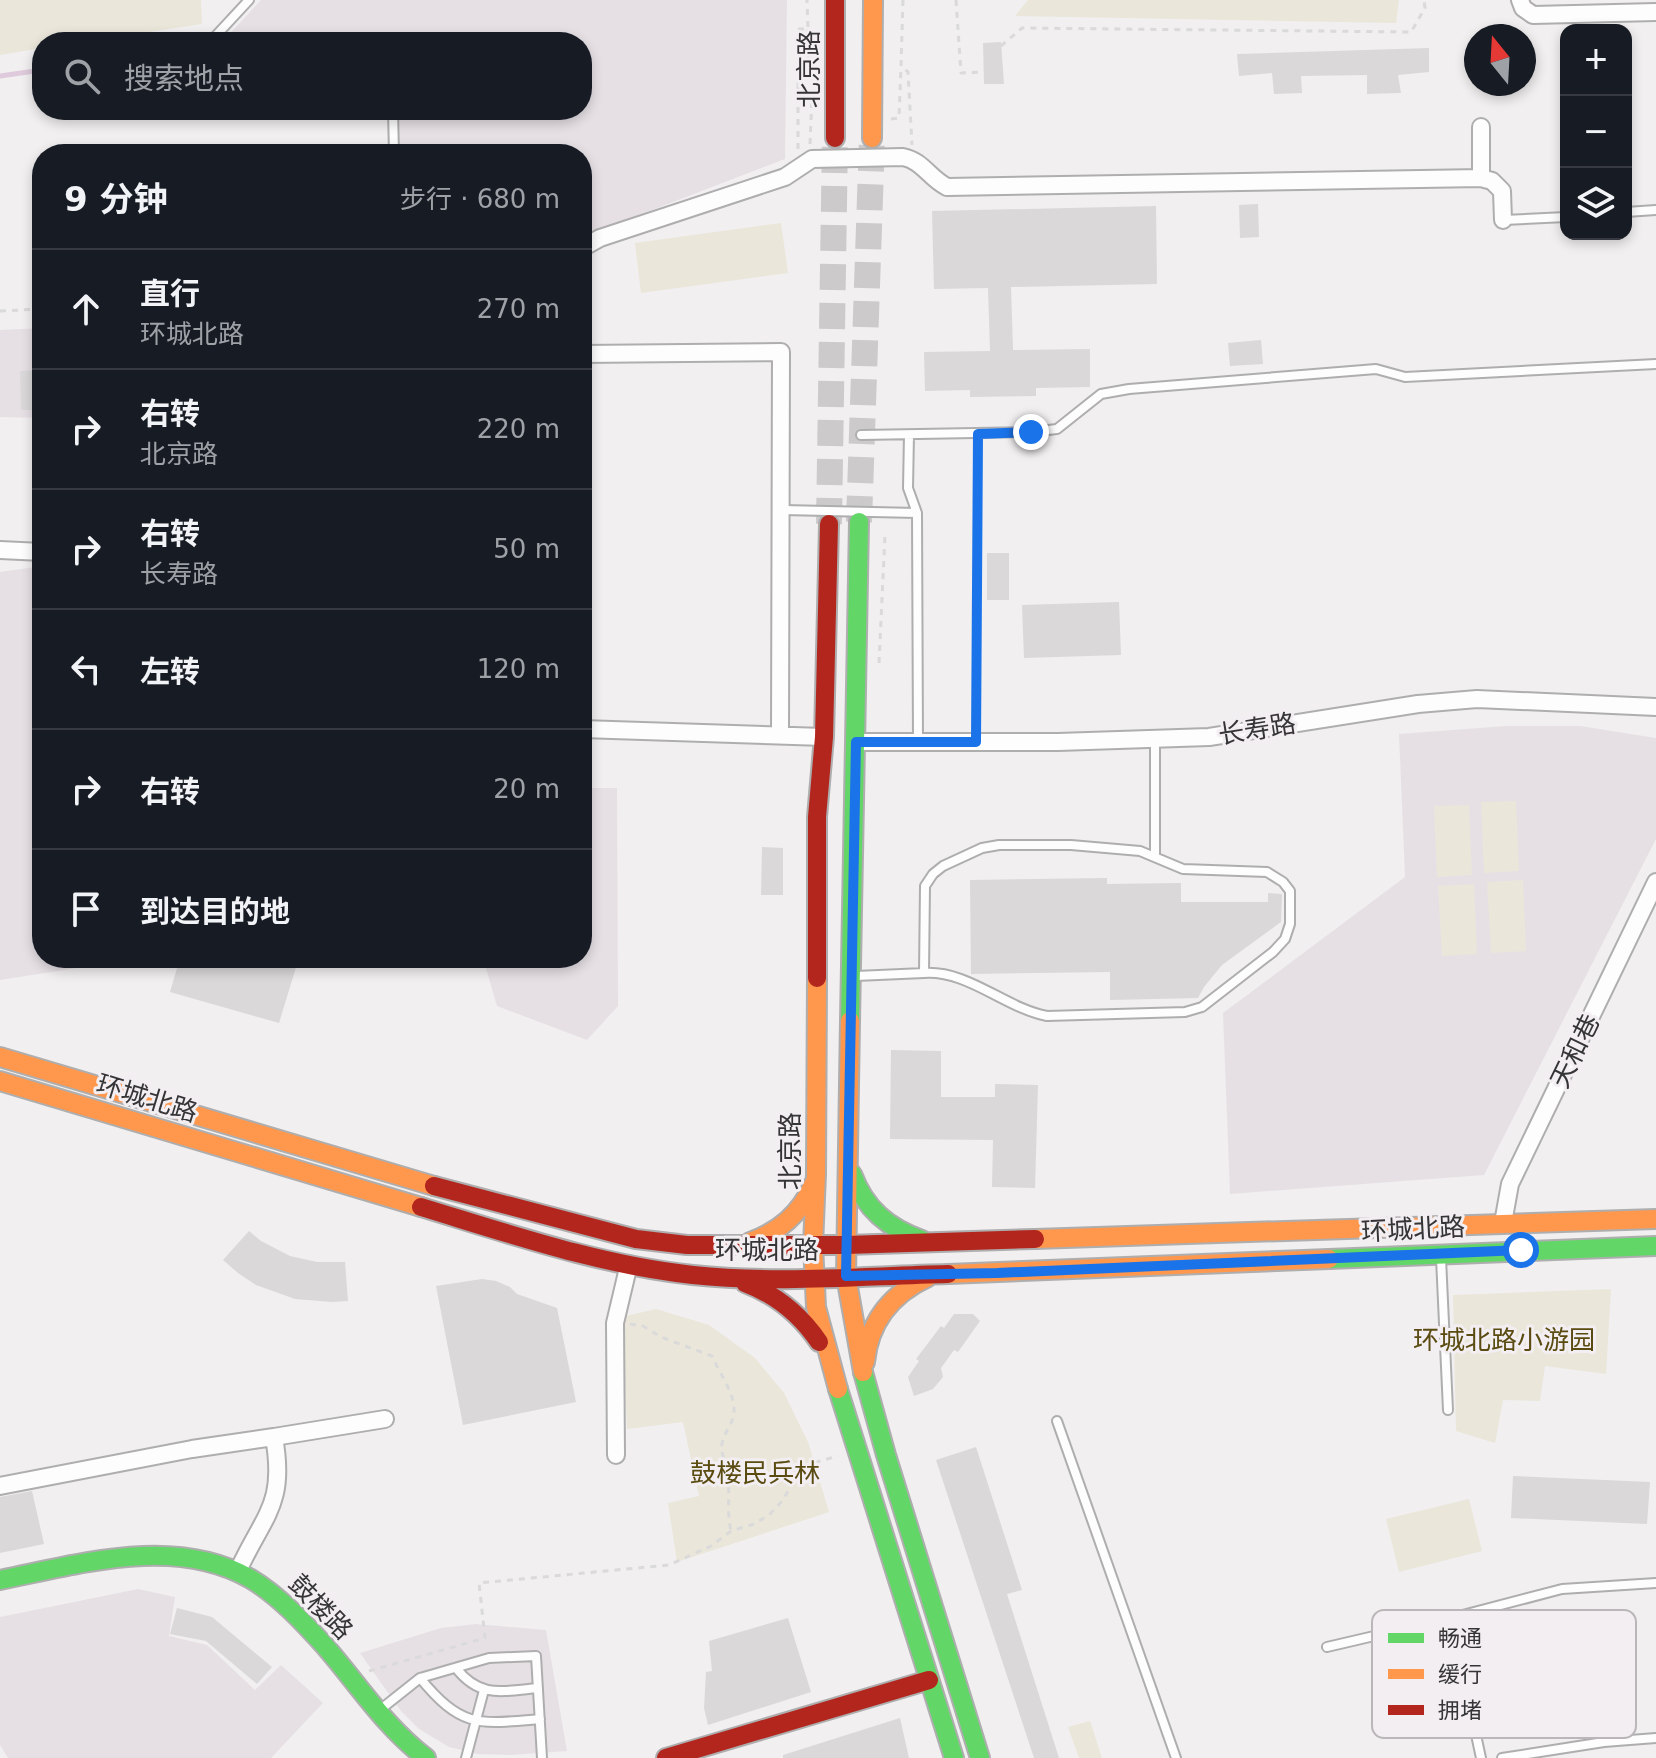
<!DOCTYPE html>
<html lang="zh">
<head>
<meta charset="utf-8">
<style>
	body { margin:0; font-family:"DejaVu Sans","Noto Sans SC",sans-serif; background:#242831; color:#f1f3f6 }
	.controls { position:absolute; right:24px; top:24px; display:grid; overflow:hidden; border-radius:16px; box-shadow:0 4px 12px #0003 }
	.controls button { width:72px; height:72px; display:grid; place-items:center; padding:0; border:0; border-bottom:2px solid #363941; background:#171b24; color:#f1f3f6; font:40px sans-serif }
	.compass { position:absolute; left:1464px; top:24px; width:72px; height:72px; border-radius:50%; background:#171b24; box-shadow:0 4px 12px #0003; rotate:342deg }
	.stop { position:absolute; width:24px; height:24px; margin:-18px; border:6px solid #1a73e8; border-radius:50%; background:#fff }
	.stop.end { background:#1a73e8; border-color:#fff; box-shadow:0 2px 8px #0008 }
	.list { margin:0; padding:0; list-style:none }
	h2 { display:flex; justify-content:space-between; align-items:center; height:104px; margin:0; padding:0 32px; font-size:34px }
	h2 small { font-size:26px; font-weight:400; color:#9ea1a6 }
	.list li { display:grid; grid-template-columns:52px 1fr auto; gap:24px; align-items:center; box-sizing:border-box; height:120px; padding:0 32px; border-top:2px solid #363941 }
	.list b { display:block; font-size:30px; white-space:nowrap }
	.list p { margin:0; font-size:26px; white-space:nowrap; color:#9ea1a6 }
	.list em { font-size:26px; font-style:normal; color:#9ea1a6 }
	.icon { flex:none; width:44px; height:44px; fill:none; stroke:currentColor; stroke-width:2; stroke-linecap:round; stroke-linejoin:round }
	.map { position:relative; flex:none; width:1656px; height:1758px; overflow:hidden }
	.search { position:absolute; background:#171b24; box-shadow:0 4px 12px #0003; left:32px; top:32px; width:560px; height:88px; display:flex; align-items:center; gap:20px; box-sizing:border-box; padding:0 28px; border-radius:32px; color:#9ea1a6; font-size:30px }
	.panel { position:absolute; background:#171b24; box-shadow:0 4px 12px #0003; left:32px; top:144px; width:560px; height:824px; border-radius:32px }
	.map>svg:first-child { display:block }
	.built { fill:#e6e0e5 }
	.green { fill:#eae6da }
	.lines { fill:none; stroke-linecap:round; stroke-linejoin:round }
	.stream { stroke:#decadc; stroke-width:5 }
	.building { fill:#dad8d9 }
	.primary-tunnel { stroke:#cccacb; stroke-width:26; stroke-dasharray:26 13; stroke-linecap:butt }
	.lane-casing { stroke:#afaeaf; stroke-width:12 }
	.street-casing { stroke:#afaeaf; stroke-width:20 }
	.fast-casing { stroke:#afaeaf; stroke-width:22 }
	.slow-casing { stroke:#afaeaf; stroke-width:22 }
	.jam-casing { stroke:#afaeaf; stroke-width:22 }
	.path { stroke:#dadada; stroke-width:3; stroke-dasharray:6 6; stroke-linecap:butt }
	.lane { stroke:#fdfdfd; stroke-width:8 }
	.street { stroke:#fdfdfd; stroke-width:16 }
	.fast { stroke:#63d668; stroke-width:18 }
	.slow { stroke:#ff974d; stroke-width:18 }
	.jam { stroke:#b3261e; stroke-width:18 }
	.route { stroke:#1a73e8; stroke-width:10 }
	.labels { text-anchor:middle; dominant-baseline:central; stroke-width:6; stroke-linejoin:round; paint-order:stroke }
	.street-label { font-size:26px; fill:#363536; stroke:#f2eef1 }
	.park-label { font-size:26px; fill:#5a4b11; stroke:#f2eef1 }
	.key { fill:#f2eef1; stroke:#bab6b9; stroke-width:2 }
	.key-label { font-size:22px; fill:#363536 }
</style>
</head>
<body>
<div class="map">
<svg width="1656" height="1758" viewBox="0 0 1656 1758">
	<rect width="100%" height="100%" fill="#f1eff0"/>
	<!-- built -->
	<path class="built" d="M261 0H787L785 159 582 237V154H395L397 110H582V42H222Z
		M42 328V418L0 417V330Z
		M42 566V958H109V963L0 980V572Z
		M1506 726H1580L1656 738V839L1484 1175 1230 1194 1223 1013 1405 877 1399 734Z
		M582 788H617L618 1006 587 1040 497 1006 483 958H582Z
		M138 1589 175 1597 169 1636 207 1645 255 1690 281 1665 323 1703 271 1758H8L0 1745V1617Z
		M476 1624 546 1630 567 1751 510 1755 478 1754 449 1747 419 1729 401 1711 360 1653 441 1628Z"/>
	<!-- green -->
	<path class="green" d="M0 0H201L202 24 83 42H42V48L0 55Z
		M1028 0H1399L1396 23 1015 16Z
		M781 223 788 273 641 293 635 243Z
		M1516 801 1519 871 1484 873 1481 802Z
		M1469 805 1472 875 1437 877 1434 806Z
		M1523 880 1526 951 1491 953 1487 882Z
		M1474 884 1477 954 1442 956 1438 886Z
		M1611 1289 1606 1374 1545 1366 1540 1401 1503 1400 1495 1443 1456 1431 1453 1295Z
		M656 1309 709 1325 755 1358 784 1393 808 1442 829 1512 677 1562 668 1503 699 1496 683 1422 627 1429 622 1317Z
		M1469 1499 1482 1551 1399 1572 1386 1519Z
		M1090 1721 1102 1758H1079L1068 1727Z"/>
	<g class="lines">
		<!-- stream -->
		<path class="stream" d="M0 76 42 70"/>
	</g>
	<!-- building -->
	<path class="building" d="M1001 42 1004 84H984L983 43Z
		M1429 48V72L1398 75 1401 93 1367 94V75L1301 76 1302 93 1274 94 1272 73 1239 76 1237 54Z
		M1258 204 1259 237 1240 238 1239 205Z
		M1156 206 1157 284 1011 287 1013 350 1090 349V387L1036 388V396L970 397V390L925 391 924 352 990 351 988 288 934 289 932 211Z
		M1261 340 1263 364 1230 366 1228 343Z
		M42 370V410H21L20 371Z
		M987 553H1009V600H987Z
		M1119 602 1121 655 1024 658 1022 605Z
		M762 847 783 848V895H761Z
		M1107 878V884L1181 883V902H1268V893L1282 894 1281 922 1222 965 1204 987 1198 998 1110 1000V972L971 974 970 880Z
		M180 958H277L297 964 279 1023 170 992Z
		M891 1050 941 1051V1097H995V1084L1038 1085 1035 1188 992 1187 993 1140 890 1139Z
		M249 1231 261 1241 290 1256 317 1262H345L348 1301 332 1302 295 1299 256 1285 238 1273 223 1260Z
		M482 1279 496 1281 510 1287 517 1294 557 1308 576 1402 463 1425 436 1286Z
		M954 1314H973L980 1321 958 1352 954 1350 941 1368 943 1377 933 1389 914 1396 908 1377 919 1361 916 1359 941 1326 944 1328Z
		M976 1447 1022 1590 1007 1594 1059 1758H1034L936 1460Z
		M1513 1476 1650 1482 1647 1524 1511 1518Z
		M32 1491 44 1544 0 1553V1497Z
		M177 1608 212 1617 272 1667 257 1684 206 1641 170 1634Z
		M788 1618 811 1692 708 1725 704 1708 706 1672 712 1671 709 1641Z
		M900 1718 909 1758H783V1755Z"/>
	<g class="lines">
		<!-- primary-tunnel -->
		<path class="primary-tunnel" d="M859 522 872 138
			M829 524 835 138"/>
		<defs>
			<path id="lane" d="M210 42 249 0
				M393 110 394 154
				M1626 212 1656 210
				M1504 220 1566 217
				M861 435 1031 432 1057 429 1101 394 1129 389 1376 369 1405 377 1656 364
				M909 435 908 488 917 513 918 742
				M783 510 917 513
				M1155 739V855
				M856 976 924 973C968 970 1005 1008 1047 1016L1185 1012 1202 1007 1273 952 1285 939 1290 924V891L1283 882 1267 872 1183 869 1140 851 1071 845H999L982 848 943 866 933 874 925 886 924 973
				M1441 1258 1448 1410
				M1057 1421 1176 1758
				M1327 1647 1451 1618
				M456 1668C480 1699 503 1691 538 1688
				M420 1678C462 1729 479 1724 540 1719
				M381 1709 420 1678 489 1658 536 1656 542 1758
				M466 1758 484 1690
				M1481 1758 1451 1618 1562 1589 1656 1583
				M1502 1758 1604 1742 1656 1738"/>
			<path id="street" d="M1520 0 1523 8 1533 15 1656 12
				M1481 178V127
				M582 248 600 238 785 177 812 159 903 157C923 161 929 178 947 187L1481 178 1492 181 1502 191 1503 220
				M582 354 781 352 780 735
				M0 550 42 552
				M582 729 824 737
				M856 742H1058L1209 737 1418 704 1477 699 1656 707
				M1503 1223 1510 1184 1656 882
				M274 1437 385 1419
				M616 1455 615 1323 629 1264
				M0 1486 192 1449 274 1437C286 1505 264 1514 238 1571"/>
			<path id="fast" d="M850 1021 859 522
				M852 1174C865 1209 888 1228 922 1240
				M1329 1259 1656 1246
				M863 1372 886 1455 980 1758
				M838 1389 954 1758
				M0 1580C80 1564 175 1535 251 1579 279 1596 302 1621 324 1645 358 1684 384 1726 426 1758"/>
			<path id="slow" d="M872 138 873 0
				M817 978 816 1174 813 1245 816 1307 838 1389
				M850 1021 846 1276 863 1372
				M0 1057 434 1186
				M0 1081 421 1207
				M1035 1239 1656 1219
				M750 1242C780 1231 800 1214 813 1185
				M948 1274 1329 1259
				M865 1362C869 1321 891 1294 928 1277"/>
			<path id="jam" d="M835 0V138
				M817 978V817L824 737 829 524
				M434 1186 636 1239 687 1245H846L1035 1239
				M421 1207C510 1234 600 1265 693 1275 777 1284 863 1276 948 1274
				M745 1283C777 1295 800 1314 819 1342
				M666 1758 929 1680"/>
		</defs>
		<!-- lane casing -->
		<use href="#lane" class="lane-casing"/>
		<!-- street casing -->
		<use href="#street" class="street-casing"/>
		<!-- fast casing -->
		<use href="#fast" class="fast-casing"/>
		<!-- slow casing -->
		<use href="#slow" class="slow-casing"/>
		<!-- jam casing -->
		<use href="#jam" class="jam-casing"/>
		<!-- path -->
		<path class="path" d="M903 0 901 66 908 72 912 145
			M956 0 961 73 983 72
			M808 29V60H813
			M1001 46 1022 28 1411 32 1425 8 1424 0
			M891 119 899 118 901 66
			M810 144 812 96
			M798 149V29H808L807 0
			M0 311 42 309
			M879 663 885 535
			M976 726 978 446
			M630 1324 643 1326 661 1337 712 1356C719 1372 733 1391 734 1408 735 1423 724 1431 722 1444 720 1451 725 1461 727 1468 731 1489 726 1510 731 1531
			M369 1671 485 1638 479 1583 669 1565 711 1546 731 1531 754 1524 769 1515 783 1500 802 1466 838 1456"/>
		<!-- lane -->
		<use href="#lane" class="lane"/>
		<!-- street -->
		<use href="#street" class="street"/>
		<!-- fast -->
		<use href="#fast" class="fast"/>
		<!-- slow -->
		<use href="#slow" class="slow"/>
		<!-- jam -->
		<use href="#jam" class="jam"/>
	</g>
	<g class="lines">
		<!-- route -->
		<path class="route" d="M1031 432 978 434 976 742H856L846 1276 997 1273 1521 1250"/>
	</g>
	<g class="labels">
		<!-- street labels -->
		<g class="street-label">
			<text transform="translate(809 69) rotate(-90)">北京路</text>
			<text transform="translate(1257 729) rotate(-9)">长寿路</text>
			<text transform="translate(1575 1051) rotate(-64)">天和巷</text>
			<text transform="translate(147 1098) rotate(17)">环城北路</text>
			<text transform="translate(790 1151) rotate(-90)">北京路</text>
			<text transform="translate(1413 1229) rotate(-3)">环城北路</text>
			<text x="767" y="1250">环城北路</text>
			<text transform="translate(321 1607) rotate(46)">鼓楼路</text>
		</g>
		<!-- park labels -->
		<g class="park-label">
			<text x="1504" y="1340">环城北路小游园</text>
			<text x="755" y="1473">鼓楼民兵林</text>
		</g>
	</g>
	<!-- legend -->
	<rect x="1372" y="1610" width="264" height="128" rx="12" class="key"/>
	<rect x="1388" y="1633" width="36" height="10" fill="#63d668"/>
	<rect x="1388" y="1669" width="36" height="10" fill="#ff974d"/>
	<rect x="1388" y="1705" width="36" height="10" fill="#b3261e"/>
	<g class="key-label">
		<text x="1438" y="1646">畅通</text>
		<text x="1438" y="1682">缓行</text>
		<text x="1438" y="1718">拥堵</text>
	</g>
</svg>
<div class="controls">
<button>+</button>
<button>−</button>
<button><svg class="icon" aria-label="layers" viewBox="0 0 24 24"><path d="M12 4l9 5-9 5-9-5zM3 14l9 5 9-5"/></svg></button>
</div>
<svg class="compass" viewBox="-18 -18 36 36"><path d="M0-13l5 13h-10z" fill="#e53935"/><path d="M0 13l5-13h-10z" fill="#9ea1a6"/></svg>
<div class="stop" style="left:1521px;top:1250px"></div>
<div class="stop end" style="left:1031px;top:432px"></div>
<div class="search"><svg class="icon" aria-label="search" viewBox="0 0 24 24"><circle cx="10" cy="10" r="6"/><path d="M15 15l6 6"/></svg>搜索地点</div>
<section class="panel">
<h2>9 分钟<small>步行 · 680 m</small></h2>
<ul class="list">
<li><svg class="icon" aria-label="ahead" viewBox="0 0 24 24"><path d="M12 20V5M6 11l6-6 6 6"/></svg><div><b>直行</b><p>环城北路</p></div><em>270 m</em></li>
<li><svg class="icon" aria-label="right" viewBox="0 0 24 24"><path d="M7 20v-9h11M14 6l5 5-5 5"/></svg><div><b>右转</b><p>北京路</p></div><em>220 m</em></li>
<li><svg class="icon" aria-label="right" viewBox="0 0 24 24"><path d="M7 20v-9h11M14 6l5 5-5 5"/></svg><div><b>右转</b><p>长寿路</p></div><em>50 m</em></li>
<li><svg class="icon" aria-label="left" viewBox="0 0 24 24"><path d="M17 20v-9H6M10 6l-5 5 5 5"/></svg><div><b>左转</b></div><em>120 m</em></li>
<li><svg class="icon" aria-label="right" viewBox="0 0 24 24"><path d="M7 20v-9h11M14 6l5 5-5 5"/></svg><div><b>右转</b></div><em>20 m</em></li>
<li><svg class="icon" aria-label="arrive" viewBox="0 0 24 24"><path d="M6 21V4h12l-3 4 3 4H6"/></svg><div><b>到达目的地</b></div></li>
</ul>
</section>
</div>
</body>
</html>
